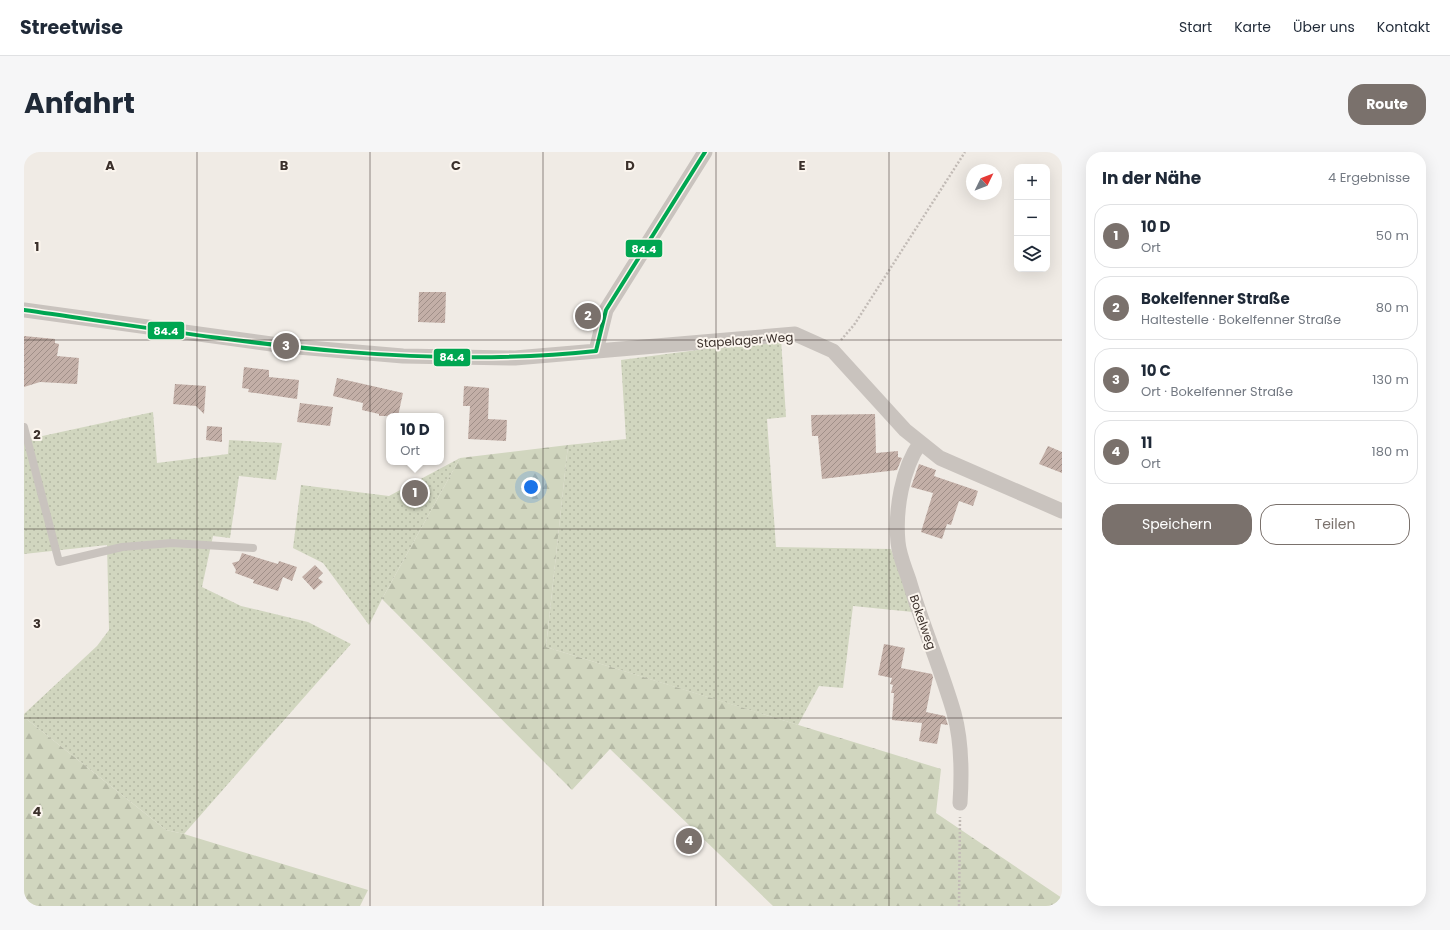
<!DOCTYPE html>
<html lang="de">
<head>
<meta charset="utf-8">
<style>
	body { margin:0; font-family:Poppins,sans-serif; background:#f6f6f7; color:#1f2937 }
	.controls { position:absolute; right:12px; top:12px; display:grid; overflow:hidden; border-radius:8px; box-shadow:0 4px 16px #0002 }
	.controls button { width:36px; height:36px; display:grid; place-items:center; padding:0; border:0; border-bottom:1px solid #e0e1e3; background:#fff; color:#1f2937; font:20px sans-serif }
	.compass { position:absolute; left:942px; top:12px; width:36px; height:36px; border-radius:50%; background:#fff; box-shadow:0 4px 16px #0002; rotate:47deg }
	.you { position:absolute; left:507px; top:335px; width:14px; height:14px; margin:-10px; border:3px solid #fff; border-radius:50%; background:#1a73e8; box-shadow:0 0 0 6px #1a73e833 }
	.badge { display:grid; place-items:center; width:26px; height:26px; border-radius:50%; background:#7a716c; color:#fff; font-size:13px; font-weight:700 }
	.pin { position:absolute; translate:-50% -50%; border:2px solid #fff; box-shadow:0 1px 4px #0006 }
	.popup { position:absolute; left:362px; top:261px; width:58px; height:52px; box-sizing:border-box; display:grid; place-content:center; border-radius:8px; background:#fff; filter:drop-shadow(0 1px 3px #0005); font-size:13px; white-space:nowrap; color:#747a83 }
	.popup b { font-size:15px; color:#1f2937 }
	.popup::after { content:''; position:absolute; left:50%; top:100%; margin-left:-8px; border:8px solid transparent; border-top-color:#fff }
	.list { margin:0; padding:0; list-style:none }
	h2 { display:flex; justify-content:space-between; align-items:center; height:52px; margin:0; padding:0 16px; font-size:17px }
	h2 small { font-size:13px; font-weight:400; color:#747a83 }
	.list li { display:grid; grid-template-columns:26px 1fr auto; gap:12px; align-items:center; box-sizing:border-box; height:64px; margin:0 8px 8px; padding:0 8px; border:1px solid #e0e1e3; border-radius:16px }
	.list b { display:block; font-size:15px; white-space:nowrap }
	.list p { margin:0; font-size:13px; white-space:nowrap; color:#747a83 }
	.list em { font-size:13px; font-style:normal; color:#747a83 }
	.actions { display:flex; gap:8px; padding:12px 16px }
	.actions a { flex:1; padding:9px 0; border:1px solid #7a716c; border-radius:16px; text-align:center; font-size:14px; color:#7a716c }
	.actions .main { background:#7a716c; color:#fff }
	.icon { flex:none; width:22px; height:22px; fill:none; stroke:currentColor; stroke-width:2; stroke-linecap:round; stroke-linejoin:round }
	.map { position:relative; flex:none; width:1038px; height:754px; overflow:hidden; border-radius:16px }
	header { display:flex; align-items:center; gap:24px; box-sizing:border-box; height:56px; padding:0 20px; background:#fff; border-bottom:1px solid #e0e1e3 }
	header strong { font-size:19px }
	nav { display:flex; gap:22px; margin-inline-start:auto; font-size:14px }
	.intro { display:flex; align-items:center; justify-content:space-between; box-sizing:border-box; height:96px; padding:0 24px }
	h1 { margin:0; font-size:28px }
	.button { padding:10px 18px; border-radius:16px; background:#7a716c; color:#fff; font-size:14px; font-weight:700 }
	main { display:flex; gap:24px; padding:0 24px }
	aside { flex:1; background:#fff; border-radius:16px; box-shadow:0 4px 16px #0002 }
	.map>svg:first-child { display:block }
	.grass { fill:url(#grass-dots) }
	.forest { fill:url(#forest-firs) }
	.building { fill:url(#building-hatch) }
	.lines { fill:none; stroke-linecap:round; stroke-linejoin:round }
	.path { stroke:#c2bbb6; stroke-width:2.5; stroke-dasharray:2 2; stroke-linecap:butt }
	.lane { stroke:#c9c3be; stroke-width:8 }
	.street { stroke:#c9c3be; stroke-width:15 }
	.bus-1-casing { stroke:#fbf5ee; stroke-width:7 }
	.bus-1 { stroke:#00a651; stroke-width:4 }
	.grid { fill:none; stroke:#3b302b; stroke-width:1; stroke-opacity:0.55 }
	.labels { text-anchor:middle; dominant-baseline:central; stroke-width:4; stroke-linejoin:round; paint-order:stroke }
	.street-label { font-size:12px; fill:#3b302b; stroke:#fbf5ee }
	.grid-label { font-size:13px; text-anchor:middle; font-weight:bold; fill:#3b302b; stroke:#fbf5ee; stroke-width:4; stroke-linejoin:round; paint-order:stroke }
	.line-badge { stroke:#fbf5ee; stroke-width:1.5 }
	.badge-label { font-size:11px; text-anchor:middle; font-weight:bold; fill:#fff }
</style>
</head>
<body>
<header>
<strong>Streetwise</strong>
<nav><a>Start</a><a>Karte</a><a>Über uns</a><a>Kontakt</a></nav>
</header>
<div class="intro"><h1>Anfahrt</h1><a class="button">Route</a></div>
<main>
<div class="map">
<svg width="1038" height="754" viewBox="0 0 1038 754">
	<defs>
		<pattern id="grass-dots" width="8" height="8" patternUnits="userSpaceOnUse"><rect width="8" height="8" fill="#d1d6bf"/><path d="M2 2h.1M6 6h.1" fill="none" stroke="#b4b8a4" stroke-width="1.8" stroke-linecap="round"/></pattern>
		<pattern id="forest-firs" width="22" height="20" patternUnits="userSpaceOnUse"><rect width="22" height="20" fill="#d1d6bf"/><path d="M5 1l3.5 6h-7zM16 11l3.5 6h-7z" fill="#b4b8a4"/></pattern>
		<pattern id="building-hatch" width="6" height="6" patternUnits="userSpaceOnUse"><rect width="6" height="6" fill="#c3afa7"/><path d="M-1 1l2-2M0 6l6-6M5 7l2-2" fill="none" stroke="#a08f88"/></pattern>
	</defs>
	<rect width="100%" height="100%" fill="#f0ebe5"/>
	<!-- grass -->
	<path class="grass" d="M757 187 762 265 743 267 752 395 867 397 889 460 829 454 819 536 795 534 774 573 522 495 544 293 602 287 597 208Z
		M129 260 133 311 204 302 205 288 258 291 252 328 215 324 206 386 189 384 178 435 217 454 284 470 327 492 160 682 142 678 0 565V562L73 494 85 478 83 393 0 402V288Z
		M436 306 358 447 345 473 299 411 269 396 277 333 365 344Z"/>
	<!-- forest -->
	<path class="forest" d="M544 293 522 495 917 617 912 661 1038 746V754H749L586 597 548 638 358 447 436 306Z
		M0 565 142 678 160 682 344 738 336 754H0Z"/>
	<!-- building -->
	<path class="building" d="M395 140H422L421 171 394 170Z
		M0 184 31 187V191L35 192 33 204 55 206 53 232 16 230 0 235Z
		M220 215 245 218V225L275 228 273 247 224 240 225 237 218 236Z
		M313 226 379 241 374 264H355V262L338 258 339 251 309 244Z
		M151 232 182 234 180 262 172 254 149 252Z
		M440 234 465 236 464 267 483 268 482 289 444 287 446 254H439Z
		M276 251 309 255 306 274 273 270Z
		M851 262 852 301 874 299V305L878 306 873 318 798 327 794 284H788L787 263Z
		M183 274 198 275V290L182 288Z
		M1024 294 1038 300V321L1015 312Z
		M895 312 912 318 910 324 954 339 949 354 935 349 927 373 923 372 918 387 897 380 909 341 887 335Z
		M218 401 254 412 255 409 273 415 268 429 259 425 254 439 229 431 230 428 211 421 212 418 208 411 215 409Z
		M291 413 299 421 294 426 299 430 290 438 278 425Z
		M860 492 881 496 877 516 908 522 909 525 902 560 921 564 924 573 917 572 913 592 895 589 898 571 868 568 870 541H867L869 533 866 532 868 526 854 523Z"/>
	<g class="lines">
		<!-- path -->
		<path class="path" d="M817 188 830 173 941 0
			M935 754 936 665"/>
		<!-- lane -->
		<path class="lane" d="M0 275 35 410 98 395 148 391 229 396"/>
		<!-- street -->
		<path class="street" d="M0 158 262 194 379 204 491 206 771 182 809 199 881 278 916 306 1038 359
			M572 199 582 158 681 0
			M896 291C878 317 871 358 874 390 875 403 881 416 885 428 898 473 917 516 930 561 938 590 938 621 936 651"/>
		<defs>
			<path id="bus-1" d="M0 158C189 185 381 220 572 199
				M572 199 582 158 681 0"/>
		</defs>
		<!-- bus-1 casing -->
		<use href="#bus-1" class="bus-1-casing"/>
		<!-- bus-1 -->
		<use href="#bus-1" class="bus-1"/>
	</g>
	<!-- grid -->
	<path class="grid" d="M173 0V754M346 0V754M519 0V754M692 0V754M865 0V754M0 188H1038M0 377H1038M0 566H1038"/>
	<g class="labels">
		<!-- street labels -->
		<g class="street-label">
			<text transform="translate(721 188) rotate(-4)">Stapelager Weg</text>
			<text transform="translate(899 470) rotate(71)">Bokelweg</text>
		</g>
	</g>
	<g class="grid-label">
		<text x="86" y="18">A</text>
		<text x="260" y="18">B</text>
		<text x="432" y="18">C</text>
		<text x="606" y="18">D</text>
		<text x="778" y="18">E</text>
		<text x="13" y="99">1</text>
		<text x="13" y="287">2</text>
		<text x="13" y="476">3</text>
		<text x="13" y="664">4</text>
	</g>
	<g class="line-badge">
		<rect x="601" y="87" width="38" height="19" rx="4" fill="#00a651"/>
		<rect x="123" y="169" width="38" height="19" rx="4" fill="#00a651"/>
		<rect x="409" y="196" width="38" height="19" rx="4" fill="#00a651"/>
	</g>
	<g class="badge-label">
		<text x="620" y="101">84.4</text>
		<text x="142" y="183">84.4</text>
		<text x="428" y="209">84.4</text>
	</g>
</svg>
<div class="controls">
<button>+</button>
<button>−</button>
<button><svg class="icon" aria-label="layers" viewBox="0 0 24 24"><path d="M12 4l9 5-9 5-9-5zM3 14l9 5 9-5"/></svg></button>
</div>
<svg class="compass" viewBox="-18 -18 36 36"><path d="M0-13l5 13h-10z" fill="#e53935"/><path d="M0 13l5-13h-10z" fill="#747a83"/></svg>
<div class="you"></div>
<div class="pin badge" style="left:391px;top:341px">1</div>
<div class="popup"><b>10 D</b>Ort</div>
<div class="pin badge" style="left:564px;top:164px">2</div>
<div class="pin badge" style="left:262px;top:194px">3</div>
<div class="pin badge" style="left:665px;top:689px">4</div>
</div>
<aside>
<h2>In der Nähe<small>4 Ergebnisse</small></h2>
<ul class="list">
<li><span class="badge">1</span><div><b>10 D</b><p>Ort</p></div><em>50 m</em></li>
<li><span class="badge">2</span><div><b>Bokelfenner Straße</b><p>Haltestelle · Bokelfenner Straße</p></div><em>80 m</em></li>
<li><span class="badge">3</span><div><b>10 C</b><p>Ort · Bokelfenner Straße</p></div><em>130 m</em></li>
<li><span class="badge">4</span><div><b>11</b><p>Ort</p></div><em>180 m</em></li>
</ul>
<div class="actions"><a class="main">Speichern</a><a>Teilen</a></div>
</aside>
</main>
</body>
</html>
